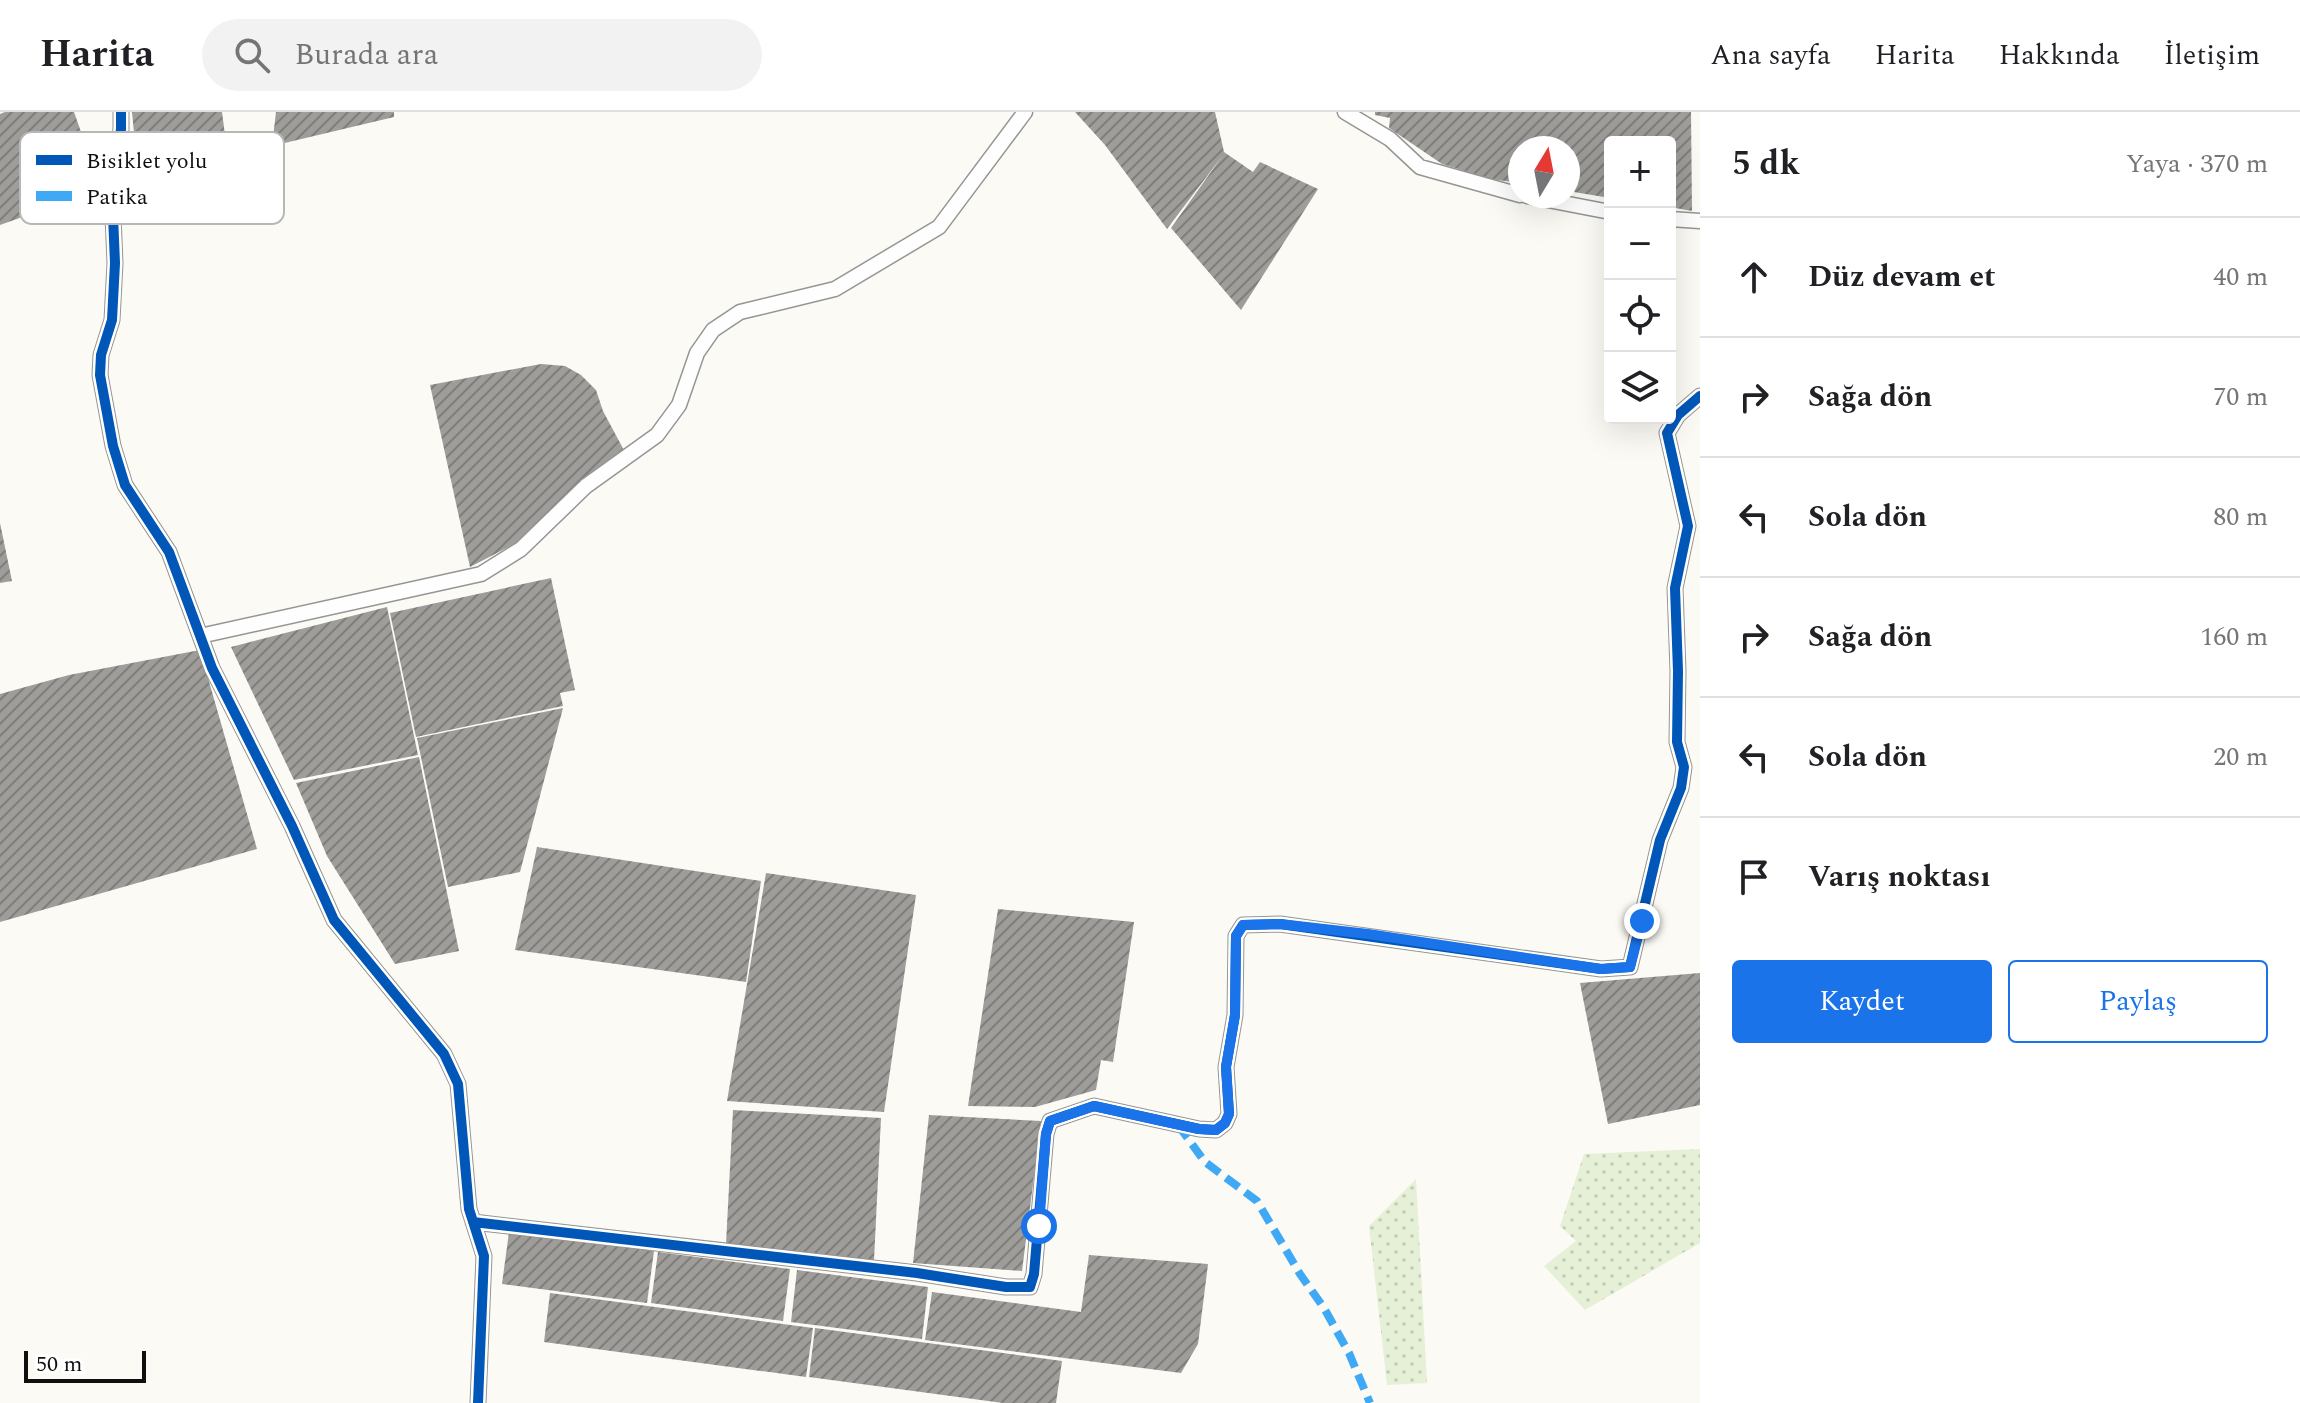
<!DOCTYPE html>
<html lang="tr">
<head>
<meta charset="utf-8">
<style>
	body { margin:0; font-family:Spectral,serif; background:#f2f2f2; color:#202124 }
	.controls { position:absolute; right:24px; top:24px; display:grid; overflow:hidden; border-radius:8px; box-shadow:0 8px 32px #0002 }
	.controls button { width:72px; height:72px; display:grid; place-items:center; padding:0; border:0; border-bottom:2px solid #e0e0e0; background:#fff; color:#202124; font:40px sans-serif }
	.compass { position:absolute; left:1508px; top:24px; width:72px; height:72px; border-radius:50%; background:#fff; box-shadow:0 8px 32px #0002; rotate:10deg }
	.scale { position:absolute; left:24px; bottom:20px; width:122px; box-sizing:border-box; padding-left:8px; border:4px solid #0f0f0f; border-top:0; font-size:22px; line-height:28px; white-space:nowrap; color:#0f0f0f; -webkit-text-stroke:6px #fff; paint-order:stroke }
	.stop { position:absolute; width:24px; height:24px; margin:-18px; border:6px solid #1a73e8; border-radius:50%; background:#fff }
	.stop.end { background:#1a73e8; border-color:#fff; box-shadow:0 2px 8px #0008 }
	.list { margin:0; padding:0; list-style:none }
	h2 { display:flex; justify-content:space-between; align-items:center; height:104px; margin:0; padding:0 32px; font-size:34px }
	h2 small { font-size:26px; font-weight:400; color:#757577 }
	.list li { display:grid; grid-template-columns:52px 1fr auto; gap:24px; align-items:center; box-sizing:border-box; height:120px; padding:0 32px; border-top:2px solid #e0e0e0 }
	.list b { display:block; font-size:30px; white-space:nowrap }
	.list em { font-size:26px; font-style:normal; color:#757577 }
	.actions { display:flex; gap:16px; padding:24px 32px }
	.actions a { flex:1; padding:18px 0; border:2px solid #1a73e8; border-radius:8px; text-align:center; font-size:28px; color:#1a73e8 }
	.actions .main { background:#1a73e8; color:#fff }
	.icon { flex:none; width:44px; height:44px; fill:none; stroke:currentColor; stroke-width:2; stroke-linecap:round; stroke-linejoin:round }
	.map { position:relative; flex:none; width:1700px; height:1291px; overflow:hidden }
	header { display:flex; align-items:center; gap:48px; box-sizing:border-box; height:112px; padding:0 40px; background:#fff; border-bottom:2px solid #e0e0e0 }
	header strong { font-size:38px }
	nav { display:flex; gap:44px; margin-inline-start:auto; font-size:28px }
	.search { width:560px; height:72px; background:#f2f2f2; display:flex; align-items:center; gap:20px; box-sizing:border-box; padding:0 28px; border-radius:44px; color:#757577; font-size:30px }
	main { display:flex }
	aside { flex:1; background:#fff }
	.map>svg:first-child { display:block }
	.grass { fill:url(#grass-dots) }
	.building { fill:url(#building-hatch) }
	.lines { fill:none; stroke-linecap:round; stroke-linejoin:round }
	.minor-casing { stroke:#959593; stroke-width:17 }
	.minor { stroke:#fefefe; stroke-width:14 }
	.quiet { stroke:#3fa9f5; stroke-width:8; stroke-dasharray:16 8; stroke-linecap:butt }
	.cycleway-casing { stroke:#fff; stroke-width:15 }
	.cycleway { stroke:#0057b8; stroke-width:10 }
	.route { stroke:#1a73e8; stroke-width:10 }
	.key { fill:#fff; stroke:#b7b7b7; stroke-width:2 }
	.key-label { font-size:22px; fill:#0f0f0f }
</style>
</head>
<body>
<header>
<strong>Harita</strong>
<div class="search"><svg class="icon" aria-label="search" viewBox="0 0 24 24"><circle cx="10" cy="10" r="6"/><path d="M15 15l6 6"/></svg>Burada ara</div>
<nav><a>Ana sayfa</a><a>Harita</a><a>Hakkında</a><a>İletişim</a></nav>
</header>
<main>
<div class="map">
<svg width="1700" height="1291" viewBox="0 0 1700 1291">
	<defs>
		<pattern id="grass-dots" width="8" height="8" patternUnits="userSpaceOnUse" patternTransform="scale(2)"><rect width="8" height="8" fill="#e6f0d6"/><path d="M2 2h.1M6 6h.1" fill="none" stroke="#c4cdb6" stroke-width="1.8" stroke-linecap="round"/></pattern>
		<pattern id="building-hatch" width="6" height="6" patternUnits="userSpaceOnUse" patternTransform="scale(2)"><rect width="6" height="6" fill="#9f9d9a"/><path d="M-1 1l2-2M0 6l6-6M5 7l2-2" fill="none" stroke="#807e7c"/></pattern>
	</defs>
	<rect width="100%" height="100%" fill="#fbfaf5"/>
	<!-- grass -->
	<path class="grass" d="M1700 1037V1131L1585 1198 1544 1154 1576 1129 1560 1114 1584 1042Z
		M1416 1067 1427 1271 1387 1273 1369 1114Z"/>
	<!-- building -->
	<path class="building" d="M5 0H74L101 77 0 113V2Z
		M132 0H222L229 54 152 63 150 50 137 52Z
		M276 0H394V5L272 34Z
		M1075 0H1215L1224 40 1253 60 1260 50 1318 77 1241 198 1171 116 1223 43 1167 117 1105 33Z
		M1375 0H1691L1692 99 1670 95V30H1610V86L1568 79V36H1520V71L1491 67 1442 52 1389 16 1390 6 1375 3Z
		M541 252 565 254 581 263 596 278 603 299 626 342 518 430 470 455 430 273Z
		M0 411 12 469 0 471Z
		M551 466 575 578 560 581 563 594 416 625 390 501Z
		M387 495 418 643 294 668 231 535Z
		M200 538 257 737 0 810V582L69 563Z
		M563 596 520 760 448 775 417 626Z
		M419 645 459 839 395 852 327 744 296 671Z
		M537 735 761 769 746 870 515 838Z
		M766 761 916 783 884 1000 727 989Z
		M998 797 1134 810 1113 950 1101 948 1096 978 1035 995 968 994Z
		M1700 861V993L1608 1012 1580 871Z
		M733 998 881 1006 874 1148 726 1132Z
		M929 1003 1041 1009 1022 1159 913 1151Z
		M509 1120 654 1139 647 1191 502 1172Z
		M658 1140 790 1157 783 1209 651 1191Z
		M1089 1143 1208 1152 1198 1232 1181 1261 925 1228 932 1180 1081 1200Z
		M797 1158 928 1175 922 1227 791 1210Z
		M550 1181 813 1216 806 1265 544 1230Z
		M815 1216 1062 1249 1056 1291H1003L809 1265Z"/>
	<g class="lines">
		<defs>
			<path id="minor" d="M121 0V17L112 80 115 151 112 208 101 243 100 263 113 334 125 373 169 440 212 556 292 714 334 808 444 942 458 972 469 1097 484 1144 478 1291
				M1345 0 1390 27 1420 55 1520 83
				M1527 84 1610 100
				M1670 107 1700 109
				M200 524 481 462 521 437 586 374 657 323 679 293 697 241 713 218 740 200 835 177 939 115 1025 0
				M473 1110 917 1161 1006 1175H1030L1034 1162 1046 1022 1050 1009 1094 994 1199 1017 1216 1018 1225 1011 1229 1002 1226 955 1235 903 1236 824 1243 813 1280 812 1601 857 1630 855 1660 728 1681 676 1684 655 1677 630 1678 559 1675 476 1688 414 1667 321 1678 303 1700 284"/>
		</defs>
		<!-- minor casing -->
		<use href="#minor" class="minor-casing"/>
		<!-- minor -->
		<use href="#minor" class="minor"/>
		<!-- quiet -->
		<path class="quiet" d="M1178 1013 1205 1050 1257 1089 1300 1162 1324 1196 1349 1241 1370 1291"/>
		<defs>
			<path id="cycleway" d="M121 0V17L112 80 115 151 112 208 101 243 100 263 113 334 125 373 169 440 212 556 292 714 334 808 444 942 458 972 469 1097 484 1144 478 1291
				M473 1110 917 1161 1006 1175H1030L1034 1162 1046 1022 1050 1009 1094 994 1199 1017 1216 1018 1225 1011 1229 1002 1226 955 1235 903 1236 824 1243 813 1280 812 1601 857 1630 855 1660 728 1681 676 1684 655 1677 630 1678 559 1675 476 1688 414 1667 321 1678 303 1700 284"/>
		</defs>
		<!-- cycleway casing -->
		<use href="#cycleway" class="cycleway-casing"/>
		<!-- cycleway -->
		<use href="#cycleway" class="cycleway"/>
	</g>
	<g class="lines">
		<!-- route -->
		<path class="route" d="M1039 1114 1046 1022 1050 1009 1094 994 1199 1017 1216 1018 1225 1011 1229 1002 1226 955 1235 903 1236 824 1243 813 1280 812 1368 822 1601 857 1630 855 1642 809"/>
	</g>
	<!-- legend -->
	<rect x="20" y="20" width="264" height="92" rx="12" class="key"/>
	<rect x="36" y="43" width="36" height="10" fill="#0057b8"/>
	<rect x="36" y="79" width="36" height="10" fill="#3fa9f5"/>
	<g class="key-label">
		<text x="86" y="56">Bisiklet yolu</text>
		<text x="86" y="92">Patika</text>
	</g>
</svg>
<div class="controls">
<button>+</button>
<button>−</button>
<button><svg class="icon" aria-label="locate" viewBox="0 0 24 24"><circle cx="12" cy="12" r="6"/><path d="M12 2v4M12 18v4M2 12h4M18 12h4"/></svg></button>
<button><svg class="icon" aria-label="layers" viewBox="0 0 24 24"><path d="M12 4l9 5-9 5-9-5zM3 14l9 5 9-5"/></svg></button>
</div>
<svg class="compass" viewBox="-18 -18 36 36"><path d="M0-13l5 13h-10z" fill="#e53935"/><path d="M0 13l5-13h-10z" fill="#757577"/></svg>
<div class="scale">50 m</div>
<div class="stop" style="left:1039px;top:1114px"></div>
<div class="stop end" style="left:1642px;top:809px"></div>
</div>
<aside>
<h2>5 dk<small>Yaya · 370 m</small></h2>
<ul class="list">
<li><svg class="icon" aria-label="ahead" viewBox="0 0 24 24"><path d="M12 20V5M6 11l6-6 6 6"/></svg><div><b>Düz devam et</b></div><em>40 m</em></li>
<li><svg class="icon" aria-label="right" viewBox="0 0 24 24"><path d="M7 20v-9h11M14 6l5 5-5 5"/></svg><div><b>Sağa dön</b></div><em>70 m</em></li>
<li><svg class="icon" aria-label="left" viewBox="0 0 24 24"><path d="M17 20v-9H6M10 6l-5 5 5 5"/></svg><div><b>Sola dön</b></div><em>80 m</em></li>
<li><svg class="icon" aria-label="right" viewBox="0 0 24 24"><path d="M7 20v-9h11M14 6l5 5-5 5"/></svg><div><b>Sağa dön</b></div><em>160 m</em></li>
<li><svg class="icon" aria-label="left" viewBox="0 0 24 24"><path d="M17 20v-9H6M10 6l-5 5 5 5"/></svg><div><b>Sola dön</b></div><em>20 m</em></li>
<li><svg class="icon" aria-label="arrive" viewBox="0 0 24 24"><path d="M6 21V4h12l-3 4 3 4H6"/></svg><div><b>Varış noktası</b></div></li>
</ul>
<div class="actions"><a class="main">Kaydet</a><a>Paylaş</a></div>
</aside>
</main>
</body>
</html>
